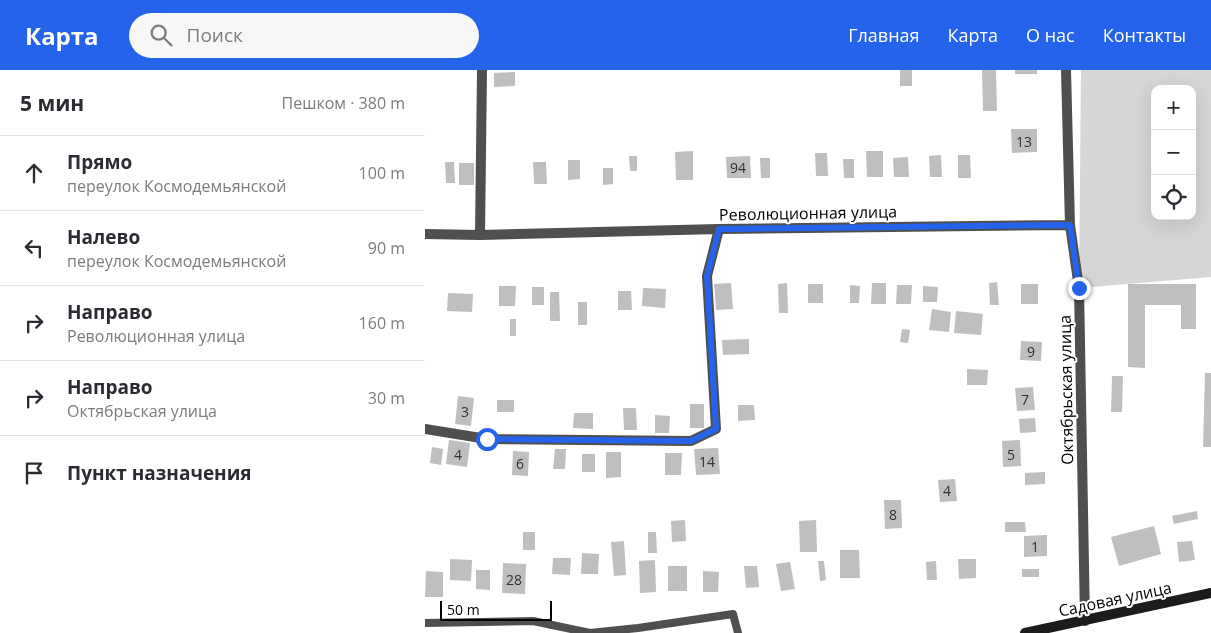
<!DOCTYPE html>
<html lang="ru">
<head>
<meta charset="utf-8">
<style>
	body { margin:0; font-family:"Open Sans",sans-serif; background:#f7f7f7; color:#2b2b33 }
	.controls { position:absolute; right:15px; top:15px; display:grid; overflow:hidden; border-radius:10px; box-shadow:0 5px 20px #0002 }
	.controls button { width:45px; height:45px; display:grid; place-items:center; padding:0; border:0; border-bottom:1px solid #e1e1e2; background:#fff; color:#2b2b33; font:25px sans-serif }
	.scale { position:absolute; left:15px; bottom:12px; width:112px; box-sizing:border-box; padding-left:5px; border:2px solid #000; border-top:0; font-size:14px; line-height:18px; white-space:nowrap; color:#000; -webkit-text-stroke:4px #fff; paint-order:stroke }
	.stop { position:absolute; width:15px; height:15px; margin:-11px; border:4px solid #2563eb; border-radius:50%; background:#fff }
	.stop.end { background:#2563eb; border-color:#fff; box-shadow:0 1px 5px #0008 }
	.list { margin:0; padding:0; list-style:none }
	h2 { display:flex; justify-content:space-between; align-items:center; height:65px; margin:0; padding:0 20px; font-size:21px }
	h2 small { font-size:16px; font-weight:400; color:#7c7c81 }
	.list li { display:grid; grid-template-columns:32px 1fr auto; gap:15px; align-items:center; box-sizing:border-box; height:75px; padding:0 20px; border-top:1px solid #e1e1e2 }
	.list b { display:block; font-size:19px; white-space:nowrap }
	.list p { margin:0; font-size:16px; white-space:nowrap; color:#7c7c81 }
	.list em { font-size:16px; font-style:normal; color:#7c7c81 }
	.icon { flex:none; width:28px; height:28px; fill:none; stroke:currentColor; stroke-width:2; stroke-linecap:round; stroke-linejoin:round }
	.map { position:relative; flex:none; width:786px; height:563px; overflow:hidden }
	header { display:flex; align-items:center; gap:30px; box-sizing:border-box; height:70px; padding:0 25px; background:#2563eb; color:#fff }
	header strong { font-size:24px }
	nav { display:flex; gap:28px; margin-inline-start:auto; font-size:18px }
	.search { width:350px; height:45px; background:#f7f7f7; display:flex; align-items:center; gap:12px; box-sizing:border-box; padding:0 18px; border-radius:28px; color:#7c7c81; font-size:19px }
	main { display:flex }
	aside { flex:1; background:#fff }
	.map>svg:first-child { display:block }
	.green { fill:#d6d6d6; fill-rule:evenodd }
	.building { fill:#bfbfbf }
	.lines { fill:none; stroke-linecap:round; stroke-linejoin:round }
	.lane { stroke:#4f4f4f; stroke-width:8 }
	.street { stroke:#4f4f4f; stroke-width:10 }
	.secondary { stroke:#1c1c1c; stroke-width:10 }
	.route { stroke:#2563eb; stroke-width:6 }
	.labels { text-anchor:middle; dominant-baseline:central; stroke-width:4; stroke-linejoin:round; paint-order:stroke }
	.number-label { font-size:14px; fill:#303030 }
	.street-label { font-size:16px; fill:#000; stroke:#fff }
</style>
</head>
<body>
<header>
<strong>Карта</strong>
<div class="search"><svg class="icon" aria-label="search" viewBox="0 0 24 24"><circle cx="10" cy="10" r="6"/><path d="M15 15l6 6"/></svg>Поиск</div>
<nav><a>Главная</a><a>Карта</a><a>О нас</a><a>Контакты</a></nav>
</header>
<main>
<aside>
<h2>5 мин<small>Пешком · 380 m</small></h2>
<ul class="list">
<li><svg class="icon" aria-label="ahead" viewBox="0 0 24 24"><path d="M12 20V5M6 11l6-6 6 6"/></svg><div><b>Прямо</b><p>переулок Космодемьянской</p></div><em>100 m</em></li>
<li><svg class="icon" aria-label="left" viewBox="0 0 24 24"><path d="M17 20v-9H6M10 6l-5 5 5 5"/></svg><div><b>Налево</b><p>переулок Космодемьянской</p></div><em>90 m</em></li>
<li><svg class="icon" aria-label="right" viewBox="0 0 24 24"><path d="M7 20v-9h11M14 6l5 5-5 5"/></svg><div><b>Направо</b><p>Революционная улица</p></div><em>160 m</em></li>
<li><svg class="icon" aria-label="right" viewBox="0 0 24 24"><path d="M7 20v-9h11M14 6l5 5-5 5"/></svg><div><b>Направо</b><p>Октябрьская улица</p></div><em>30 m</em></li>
<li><svg class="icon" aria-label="arrive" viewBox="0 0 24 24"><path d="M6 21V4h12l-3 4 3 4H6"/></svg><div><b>Пункт назначения</b></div></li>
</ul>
</aside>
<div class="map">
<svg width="786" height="563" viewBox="0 0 786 563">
	<rect width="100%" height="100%" fill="#fff"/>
	<!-- green -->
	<path class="green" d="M656 0H786V207L654 218ZM730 19H767V146H730Z"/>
	<!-- building -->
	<path class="building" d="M475 0H487V16H475Z
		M557 0H571L572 41H558Z
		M590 0H612V4H590Z
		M90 2V16L69 17V3Z
		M586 59H612V82L587 83Z
		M268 81V110H251L250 82Z
		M441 81H458V107H442Z
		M390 83H402L403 106H391Z
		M516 85 517 107H505L504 86Z
		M533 85H545L546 108H533Z
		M204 86H212V101H205Z
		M325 86 326 108H302L301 87Z
		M483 87 484 107H469L468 88Z
		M335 88H345V108H336Z
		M418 89H429V108H419Z
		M143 90H155V109L143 110Z
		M20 92H29L30 113H21Z
		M108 92H121L122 114H109Z
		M34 93H49V115H34Z
		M178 98H188V114L178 115Z
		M572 212 574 235H565L564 213Z
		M306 213 308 239 291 240 289 214Z
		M362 213 363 243H354L353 214Z
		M447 213H461V234H446Z
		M383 214H398V233H383Z
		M596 214H613V234H596Z
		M703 214H771V259H756V235H720V298L703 297Z
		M425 215 435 216 434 233H425Z
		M472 215H487L486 234H471Z
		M74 216H91L90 236H74Z
		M498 216 513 217 512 232H498Z
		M107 217H119V235H107Z
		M218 218 241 219 240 238 217 236Z
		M193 221H206L207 240H193Z
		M125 222H134L135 251H125Z
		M23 223 48 224 47 242 22 241Z
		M153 232H162V255H153Z
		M507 239 526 242 524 262 504 260Z
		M531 241 558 244 556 265 529 263Z
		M85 249H91V266H85Z
		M477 259 485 260 483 273 475 272Z
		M324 269V284L298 285 297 270Z
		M596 271 617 272 616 291 595 290Z
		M542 299 563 300 562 315H542Z
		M780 303H786V377H778Z
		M687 306H698L697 342H686Z
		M608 317 610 340 592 341 590 318Z
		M33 326 49 328 46 356 30 354Z
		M72 330H89V342H72Z
		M265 334H279V358H265Z
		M313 335H329L330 350 313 351Z
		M198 338H211L212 360H199Z
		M149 343H168V359L148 358Z
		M230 345 245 346 244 363H230Z
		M610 348 611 362 595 363 594 349Z
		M24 370 45 373 42 397 21 394Z
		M595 370 596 396 578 397 577 371Z
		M7 377 18 379 16 395 5 393Z
		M293 378 295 404 271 405 269 379Z
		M130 379H141L140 399H128Z
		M88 381 104 382 103 406 87 405Z
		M181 382H196V407L181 408Z
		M240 383H257L256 405H240Z
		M157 384H170V402H157Z
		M620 402V414L600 415V403Z
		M530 409 532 431 515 432 513 410Z
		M459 430H476L477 458 460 459Z
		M772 441 773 449 749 454 747 446Z
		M260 450 261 471 247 472 246 451Z
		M391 450 392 482H375L374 451Z
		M580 452H600L601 462H580Z
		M729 456 736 484 694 496 686 467Z
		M98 462H110V480H98Z
		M223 462H231L232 483H223Z
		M622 465V486L599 487V466Z
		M199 471 201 505 189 506 186 472Z
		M767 471 770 490 754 492 752 472Z
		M415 480H434L435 508H415Z
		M157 483 174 484 173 504H156Z
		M128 488H146L145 505 127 504Z
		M25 489 47 490 46 511 25 510Z
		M533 489H551V508L534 509Z
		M230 490 231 522 215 523 214 491Z
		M393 491H399L401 510 395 511Z
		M511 491 512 510H502L501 492Z
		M365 492 370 519 356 521 351 494Z
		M78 493 101 494 100 524 77 523Z
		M243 496H262V521H243Z
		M319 496H332L334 517 321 518Z
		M597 499H614V507H597Z
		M51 500H65V520L51 519Z
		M1 501 18 502V527H0Z
		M278 501 294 502 293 522H278Z"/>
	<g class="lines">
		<!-- lane -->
		<path class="lane" d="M0 553 108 551 165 563 213 558 308 544 313 563"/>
		<!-- street -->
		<path class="street" d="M641 0 645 155 654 218 660 551
			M0 164 55 165 294 159 645 155
			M55 165 57 0
			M0 359 62 369 266 371 291 359 282 206 294 159"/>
		<!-- secondary -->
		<path class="secondary" d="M600 563 786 523"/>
	</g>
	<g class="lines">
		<!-- route -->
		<path class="route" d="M62 369 266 371 291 359 282 206 294 159 645 155 654 218"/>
	</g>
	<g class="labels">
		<!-- number labels -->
		<g class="number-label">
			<text x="599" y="71">13</text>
			<text x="313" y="97">94</text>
			<text x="606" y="281">9</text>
			<text x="600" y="329">7</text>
			<text x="40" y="341">3</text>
			<text x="33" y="384">4</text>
			<text x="586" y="384">5</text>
			<text x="282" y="391">14</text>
			<text x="95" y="393">6</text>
			<text x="522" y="420">4</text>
			<text x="468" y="444">8</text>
			<text x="610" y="476">1</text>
			<text x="89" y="509">28</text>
		</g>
		<!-- street labels -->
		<g class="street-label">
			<text transform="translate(383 143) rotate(-1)">Революционная улица</text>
			<text transform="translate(641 320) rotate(-91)">Октябрьская улица</text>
			<text transform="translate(690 529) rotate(-12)">Садовая улица</text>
		</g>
	</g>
</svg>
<div class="controls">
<button>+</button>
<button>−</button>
<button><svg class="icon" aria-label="locate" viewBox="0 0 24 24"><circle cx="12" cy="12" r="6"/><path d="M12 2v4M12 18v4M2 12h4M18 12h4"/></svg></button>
</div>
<div class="scale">50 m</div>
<div class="stop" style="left:62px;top:369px"></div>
<div class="stop end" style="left:654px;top:218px"></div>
</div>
</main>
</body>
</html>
